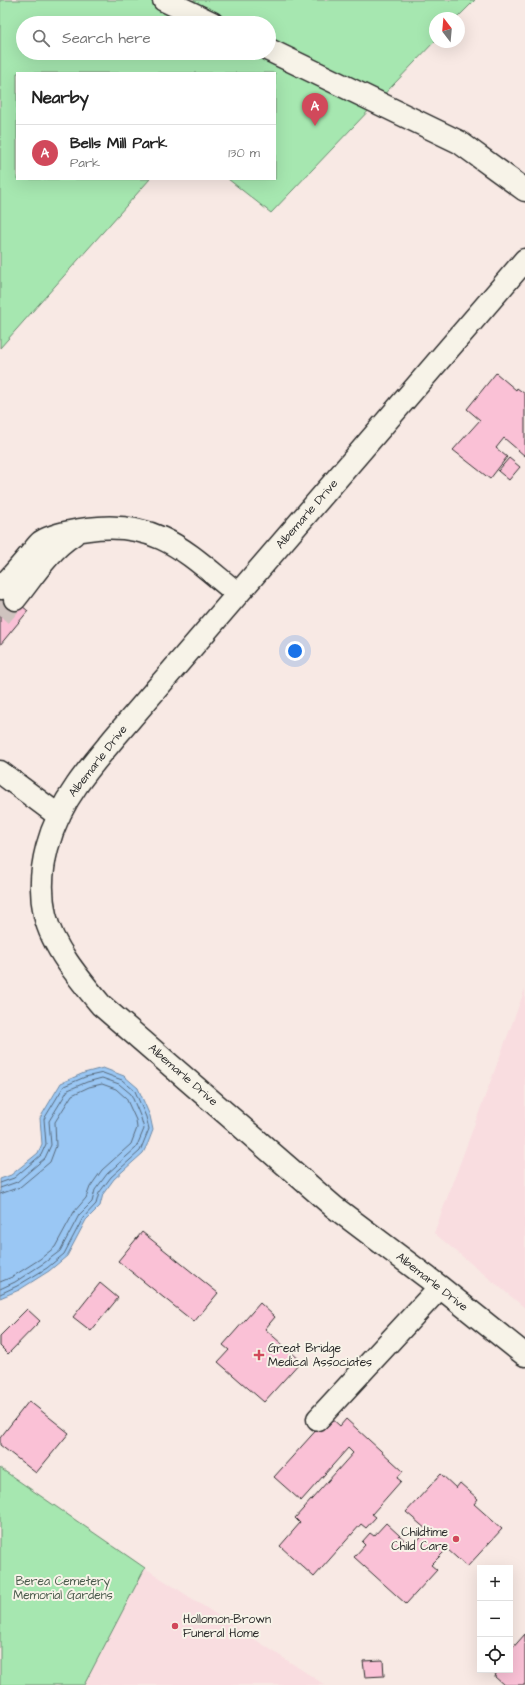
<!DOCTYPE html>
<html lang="en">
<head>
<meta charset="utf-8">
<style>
	body { margin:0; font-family:"Architects Daughter",sans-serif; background:#f2f2f2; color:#222 }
	.controls { position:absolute; right:12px; bottom:12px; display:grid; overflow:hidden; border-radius:0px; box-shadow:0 4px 16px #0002 }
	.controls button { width:36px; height:36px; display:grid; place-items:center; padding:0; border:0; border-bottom:1px solid #e0e0e0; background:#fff; color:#222; font:20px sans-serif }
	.compass { position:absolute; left:429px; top:12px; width:36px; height:36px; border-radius:50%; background:#fff; box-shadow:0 4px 16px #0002; rotate:344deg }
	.you { position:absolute; left:295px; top:651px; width:14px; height:14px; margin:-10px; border:3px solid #fff; border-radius:50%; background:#1a73e8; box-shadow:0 0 0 6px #1a73e833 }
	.badge { display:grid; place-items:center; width:26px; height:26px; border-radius:50%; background:#d1495b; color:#fff; font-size:13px; font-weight:700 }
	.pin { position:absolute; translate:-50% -33px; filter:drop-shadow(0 1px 2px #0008) }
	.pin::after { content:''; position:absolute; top:21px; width:14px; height:12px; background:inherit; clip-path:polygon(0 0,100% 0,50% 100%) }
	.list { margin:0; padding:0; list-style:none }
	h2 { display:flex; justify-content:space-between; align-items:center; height:52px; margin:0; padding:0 16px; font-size:17px }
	h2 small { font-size:13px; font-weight:400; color:#767676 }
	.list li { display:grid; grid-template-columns:26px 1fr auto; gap:12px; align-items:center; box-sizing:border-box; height:56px; padding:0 16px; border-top:1px solid #e0e0e0 }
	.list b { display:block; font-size:15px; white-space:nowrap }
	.list p { margin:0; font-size:13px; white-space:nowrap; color:#767676 }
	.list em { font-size:13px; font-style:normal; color:#767676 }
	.icon { flex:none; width:22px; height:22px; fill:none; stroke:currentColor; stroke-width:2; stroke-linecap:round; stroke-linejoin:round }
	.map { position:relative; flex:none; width:525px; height:1685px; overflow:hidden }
	.search { position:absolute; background:#fff; box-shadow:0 4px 16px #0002; left:16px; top:16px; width:260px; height:44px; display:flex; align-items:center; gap:10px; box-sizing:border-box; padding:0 14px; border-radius:22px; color:#767676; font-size:15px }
	.panel { position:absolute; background:#fff; box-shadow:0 4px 16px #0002; left:16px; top:72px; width:260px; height:108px; border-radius:0px }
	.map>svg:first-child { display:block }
	.built { fill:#f9dde0 }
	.green { fill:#a6e7b0; stroke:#68896e; fill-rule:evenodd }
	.water { fill:#9ac7f4; stroke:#6e89a4 }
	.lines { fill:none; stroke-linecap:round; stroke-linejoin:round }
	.shore { stroke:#57697b; stroke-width:1 }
	.building { fill:#fac1d6; stroke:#2b2b2b }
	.minor-tunnel { stroke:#cfc3bf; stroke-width:22; stroke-dasharray:22 11; stroke-linecap:butt }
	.minor-casing { stroke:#2b2b2b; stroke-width:25 }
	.minor { stroke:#f7f3e8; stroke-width:22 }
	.poi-dot { fill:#d1495b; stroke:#f7f3e8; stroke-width:1.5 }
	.labels { text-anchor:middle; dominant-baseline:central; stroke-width:4; stroke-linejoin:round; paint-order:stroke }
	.street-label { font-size:12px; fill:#2b2b2b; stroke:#f7f3e8 }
	.poi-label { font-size:12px; fill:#2b2b2b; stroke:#f7f3e8; text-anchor:start }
	.park-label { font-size:12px; fill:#4a5a4c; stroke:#f7f3e8 }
</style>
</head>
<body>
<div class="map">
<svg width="525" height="1685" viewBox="0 0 525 1685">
	<rect width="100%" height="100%" fill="#f8e9e4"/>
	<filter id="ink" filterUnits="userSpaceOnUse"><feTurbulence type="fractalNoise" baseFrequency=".025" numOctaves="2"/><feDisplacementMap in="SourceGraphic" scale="8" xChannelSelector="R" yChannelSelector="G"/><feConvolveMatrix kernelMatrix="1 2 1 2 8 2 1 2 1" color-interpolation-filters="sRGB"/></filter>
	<g filter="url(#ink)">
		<!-- built -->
		<path class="built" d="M525 989V1308L434 1233Z
			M145 1568 325 1685H84Z"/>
		<!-- green -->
		<path class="green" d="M0 0H475L457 18H435V41L271 213 228 179H275V73H17V179H150L0 348ZM23 23H269V53H23Z
			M0 1468 145 1568 84 1685H0Z"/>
		<!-- water -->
		<path class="water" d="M103 1068 124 1076 138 1088 150 1116 153 1130 148 1143 143 1153 114 1179 103 1194 100 1206 86 1220 67 1256 49 1271 19 1290 0 1298V1179L11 1175 38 1153 42 1144 40 1118 61 1083 84 1073Z"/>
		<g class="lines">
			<!-- shore -->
			<path class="shore" d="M0 1183 14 1178 41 1155 46 1144 44 1119 64 1086 85 1077 103 1073 122 1080 135 1091 146 1117 149 1129 140 1151 111 1177 99 1193 96 1204 83 1218 64 1254 47 1268 17 1286 0 1294
				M0 1188 17 1182 45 1158 51 1145 49 1121 68 1090 87 1082 102 1078 119 1084 131 1094 141 1118 144 1129 136 1148 107 1174 95 1190 92 1202 79 1215 60 1251 44 1263 15 1282 0 1289
				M0 1194 20 1187 50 1162 56 1146 55 1122 72 1095 89 1087 102 1084 116 1089 126 1098 136 1120 137 1128 131 1144 102 1170 90 1187 86 1198 74 1212 55 1247 40 1259 12 1277 0 1282"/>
		</g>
		<!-- building -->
		<path class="building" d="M496 373 516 390 517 388 525 394V456L504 438 496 448 507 457 490 479 453 450 480 420 467 409Z
			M509 458 520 467 509 480 498 471Z
			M0 587 28 611 0 645Z
			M142 1232 218 1293 194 1322 118 1261Z
			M100 1283 118 1298 91 1331 73 1317Z
			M260 1303 275 1317 265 1329 301 1361 264 1402 218 1362 229 1350 223 1345Z
			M27 1309 40 1321 8 1354 0 1346V1336Z
			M29 1401 69 1433 36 1473 0 1445V1438Z
			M329 1416 340 1426 346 1419 403 1471 397 1478 401 1481 372 1514 376 1517 366 1528 361 1524 314 1577 280 1546 300 1523 295 1518 353 1453 348 1448 301 1501 274 1477Z
			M441 1474 456 1488 460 1483 478 1499 474 1504 502 1529 467 1567 447 1549 431 1565 437 1570 406 1604 354 1557 365 1545 362 1542 370 1533 374 1536 386 1523 412 1547 427 1530 406 1512Z
			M525 1634V1685H504L495 1677 496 1674 492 1671 510 1670V1651Z
			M383 1660 384 1676 365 1677 363 1661Z"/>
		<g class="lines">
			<!-- minor-tunnel -->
			<path class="minor-tunnel" d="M0 616 15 599"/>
			<defs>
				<path id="minor" d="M164 0 212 23
					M269 50 459 142 525 190
					M525 260 115 737C102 753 88 769 77 785 50 823 35 870 45 915 52 947 81 981 101 1005L334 1207 440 1287 525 1355
					M1 588C11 577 20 567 29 556 33 552 37 545 41 542 54 534 73 531 88 529 159 520 187 553 238 594
					M15 599C32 578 49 550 73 535
					M0 772 59 816
					M318 1419 440 1287"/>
			</defs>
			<!-- minor casing -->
			<use href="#minor" class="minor-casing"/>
			<!-- minor -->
			<use href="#minor" class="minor"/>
		</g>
	</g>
	<!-- markers -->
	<g class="poi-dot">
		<path d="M257 1349h4v4h4v4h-4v4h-4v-4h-4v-4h4z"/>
		<circle cx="456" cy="1539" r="4"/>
		<circle cx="175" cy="1626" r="4"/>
	</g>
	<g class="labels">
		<!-- street labels -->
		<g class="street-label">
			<text transform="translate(307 514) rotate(-49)">Albemarle Drive</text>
			<text transform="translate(98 761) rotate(-52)">Albemarle Drive</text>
			<text transform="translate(183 1075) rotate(41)">Albemarle Drive</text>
			<text transform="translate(432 1282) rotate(38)">Albemarle Drive</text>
		</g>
		<!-- poi labels -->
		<g class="poi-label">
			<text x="268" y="1348">Great Bridge<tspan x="268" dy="14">Medical Associates</tspan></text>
			<text x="448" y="1532" text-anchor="end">Childtime<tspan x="448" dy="14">Child Care</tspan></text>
			<text x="183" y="1619">Hollomon-Brown<tspan x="183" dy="14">Funeral Home</tspan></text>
		</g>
		<!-- park labels -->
		<g class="park-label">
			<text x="63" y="1581">Berea Cemetery<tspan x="63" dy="14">Memorial Gardens</tspan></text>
		</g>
	</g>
</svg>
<div class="controls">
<button>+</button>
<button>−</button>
<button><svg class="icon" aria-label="locate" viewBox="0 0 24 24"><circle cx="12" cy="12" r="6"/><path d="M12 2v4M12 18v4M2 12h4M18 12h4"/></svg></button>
</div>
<svg class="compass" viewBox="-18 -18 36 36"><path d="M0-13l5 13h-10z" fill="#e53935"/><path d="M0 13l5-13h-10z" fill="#767676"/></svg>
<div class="you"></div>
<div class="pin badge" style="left:315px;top:126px">A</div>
<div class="search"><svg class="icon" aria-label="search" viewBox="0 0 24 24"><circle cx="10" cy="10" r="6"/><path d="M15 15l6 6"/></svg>Search here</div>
<section class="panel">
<h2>Nearby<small></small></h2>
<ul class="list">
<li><span class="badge">A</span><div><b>Bells Mill Park</b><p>Park</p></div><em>130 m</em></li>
</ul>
</section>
</div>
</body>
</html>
